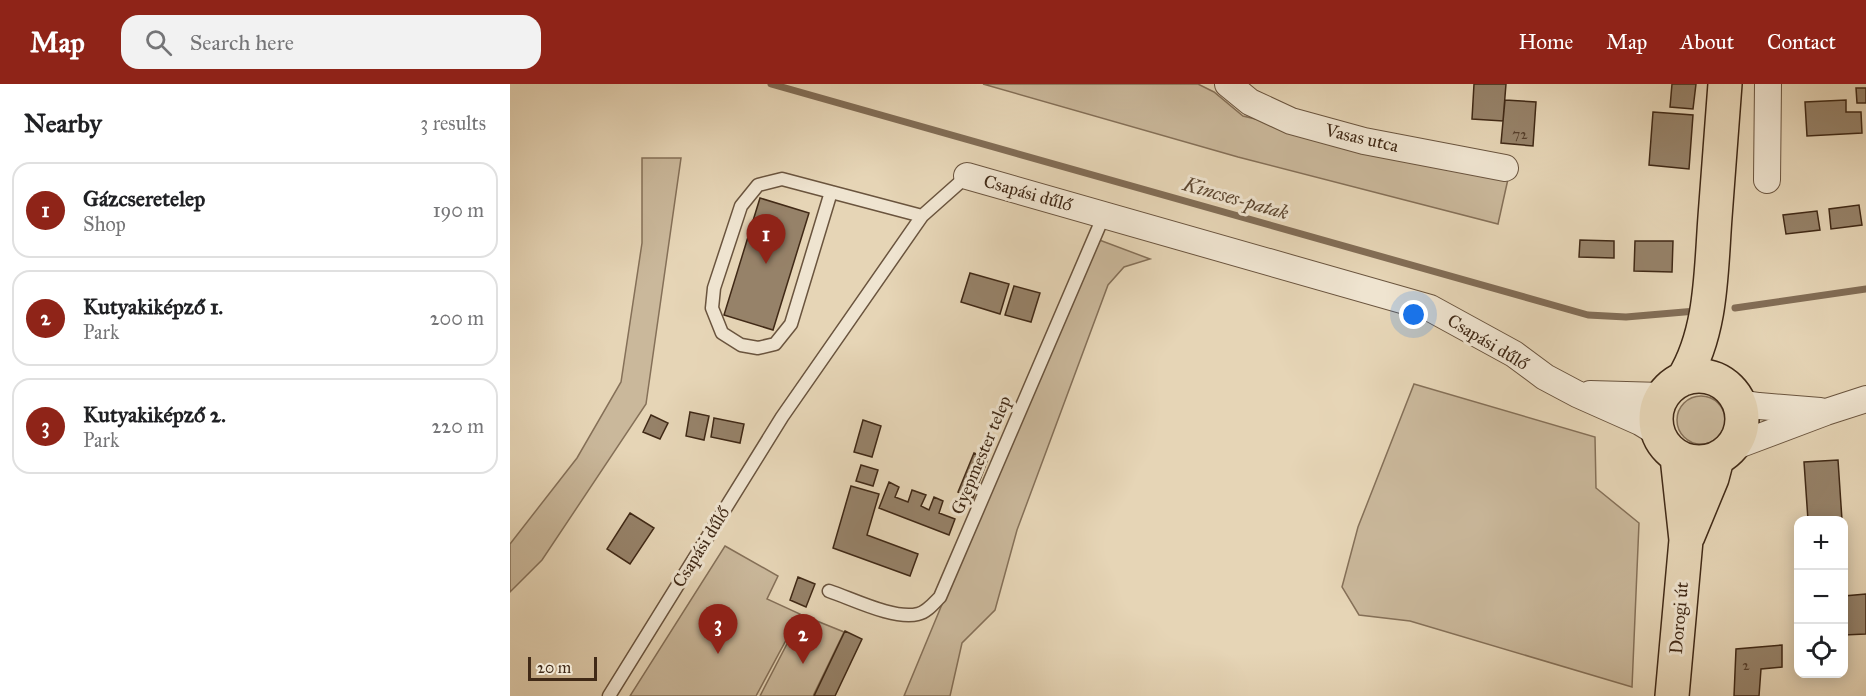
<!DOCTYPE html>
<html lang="en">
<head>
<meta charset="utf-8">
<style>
	body { margin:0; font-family:"IM FELL Great Primer",serif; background:#f2f2f2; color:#202124 }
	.controls { position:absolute; right:18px; bottom:18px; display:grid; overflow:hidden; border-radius:12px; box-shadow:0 3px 15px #0003 }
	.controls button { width:54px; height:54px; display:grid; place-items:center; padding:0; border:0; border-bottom:2px solid #e0e0e0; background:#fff; color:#202124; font:30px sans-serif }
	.scale { position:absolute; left:18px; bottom:15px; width:69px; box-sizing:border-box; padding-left:6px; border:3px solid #402916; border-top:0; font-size:16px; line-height:21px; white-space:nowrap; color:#402916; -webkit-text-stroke:4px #efe4d0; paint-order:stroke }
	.you { position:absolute; left:904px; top:231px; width:21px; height:21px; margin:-15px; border:4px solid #fff; border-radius:50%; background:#1a73e8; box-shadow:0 0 0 9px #1a73e833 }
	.badge { display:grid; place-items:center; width:39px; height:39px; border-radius:50%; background:#8f2418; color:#fff; font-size:20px; font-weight:700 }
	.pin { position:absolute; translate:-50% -50px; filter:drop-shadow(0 2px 3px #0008) }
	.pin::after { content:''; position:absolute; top:32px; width:21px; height:18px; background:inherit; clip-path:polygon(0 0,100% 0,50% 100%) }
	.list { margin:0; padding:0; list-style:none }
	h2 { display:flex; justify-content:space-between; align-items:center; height:78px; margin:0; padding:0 24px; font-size:26px }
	h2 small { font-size:20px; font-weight:400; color:#757577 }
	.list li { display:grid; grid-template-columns:39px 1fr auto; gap:18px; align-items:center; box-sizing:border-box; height:96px; margin:0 12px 12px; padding:0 12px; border:2px solid #e0e0e0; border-radius:18px }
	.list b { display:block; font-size:22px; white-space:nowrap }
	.list p { margin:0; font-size:20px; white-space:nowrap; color:#757577 }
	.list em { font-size:20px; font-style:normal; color:#757577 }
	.icon { flex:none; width:33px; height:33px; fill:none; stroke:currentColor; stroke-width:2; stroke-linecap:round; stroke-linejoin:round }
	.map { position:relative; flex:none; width:1356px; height:612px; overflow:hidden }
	header { display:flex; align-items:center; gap:36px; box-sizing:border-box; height:84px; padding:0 30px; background:#8f2418; color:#fff }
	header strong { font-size:28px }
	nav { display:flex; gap:33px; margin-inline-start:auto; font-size:21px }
	.search { width:420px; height:54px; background:#f2f2f2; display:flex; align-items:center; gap:15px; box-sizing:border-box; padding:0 21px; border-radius:18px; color:#757577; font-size:22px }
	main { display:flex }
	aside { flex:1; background:#fff }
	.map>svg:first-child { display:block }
	.green { fill:#cab89b; stroke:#857058; stroke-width:1.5 }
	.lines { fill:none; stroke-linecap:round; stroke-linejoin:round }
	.stream { stroke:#826d56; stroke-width:7 }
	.building { fill:#968269; stroke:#402916; stroke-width:1.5 }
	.service-casing { stroke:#6a543e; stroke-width:15 }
	.minor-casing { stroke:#6a543e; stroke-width:28 }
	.primary-casing { stroke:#402916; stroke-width:36 }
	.service { stroke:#efe4d0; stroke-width:12 }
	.minor { stroke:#efe4d0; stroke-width:26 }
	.primary { stroke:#e6d5b6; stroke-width:33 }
	.labels { text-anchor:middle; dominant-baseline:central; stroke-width:6; stroke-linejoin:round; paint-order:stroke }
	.number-label { font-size:15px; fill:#563f2b }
	.street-label { font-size:18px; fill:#402916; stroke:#efe4d0 }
	.water-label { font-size:20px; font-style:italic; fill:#5c4630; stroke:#efe4d0 }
</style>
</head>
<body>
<header>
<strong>Map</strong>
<div class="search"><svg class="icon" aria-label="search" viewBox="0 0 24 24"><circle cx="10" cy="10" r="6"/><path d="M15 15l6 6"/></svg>Search here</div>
<nav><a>Home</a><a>Map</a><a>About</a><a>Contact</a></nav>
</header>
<main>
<aside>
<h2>Nearby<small>3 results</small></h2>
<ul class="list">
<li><span class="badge">1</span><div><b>Gázcseretelep</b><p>Shop</p></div><em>190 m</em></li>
<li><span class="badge">2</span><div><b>Kutyakiképző 1.</b><p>Park</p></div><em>200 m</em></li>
<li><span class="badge">3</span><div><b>Kutyakiképző 2.</b><p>Park</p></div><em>220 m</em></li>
</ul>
</aside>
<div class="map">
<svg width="1356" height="612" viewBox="0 0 1356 612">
	<rect width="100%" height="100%" fill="#e6d5b6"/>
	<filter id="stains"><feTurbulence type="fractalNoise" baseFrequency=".00333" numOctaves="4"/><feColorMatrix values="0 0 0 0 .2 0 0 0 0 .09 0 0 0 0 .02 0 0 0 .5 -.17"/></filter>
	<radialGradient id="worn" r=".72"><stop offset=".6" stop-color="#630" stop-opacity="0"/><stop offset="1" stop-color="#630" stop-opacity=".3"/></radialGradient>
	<!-- green -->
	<path class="green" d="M473 0H688L704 8 733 32 998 95 988 140 728 73Z
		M132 74H171L136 320 32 476 0 508V460L67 374 111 298 132 159Z
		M584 154 640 175 614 183 598 201 507 446 485 526 452 559 440 612H394Z
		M904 300 1085 353 1086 404 1129 439 1122 603 900 537 849 531 832 503 848 443Z
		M1167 336a24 24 0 1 1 48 0a24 24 0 1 1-48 0Z
		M215 462 268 492 257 515 290 530 246 612H120Z
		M292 531 334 548 303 612H250Z"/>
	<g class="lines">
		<!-- stream -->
		<path class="stream" d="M261 0 1078 231 1116 233 1186 227
			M1225 224 1356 205"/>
	</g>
	<!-- building -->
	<path class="building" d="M964 0H996L993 37 962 35Z
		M1162 0H1186L1183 25 1160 23Z
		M1346 4H1356V19H1347Z
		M995 16 1026 18 1023 62 991 59Z
		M1336 16V28H1351L1352 49 1297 52 1295 18Z
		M1143 28 1183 31 1179 85 1139 81Z
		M250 114 299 129 263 246 214 231Z
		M1349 121 1352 141 1321 145 1319 125Z
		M1307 127 1310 146 1276 150 1273 131Z
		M1070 156 1104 157V174L1069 173Z
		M1125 157H1163L1162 188 1124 187Z
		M460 189 499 200 490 230 451 218Z
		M504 202 530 209 521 238 495 231Z
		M180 328 199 332 194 356 176 352Z
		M141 331 158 339 150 355 133 348Z
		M204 334 234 340 230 359 201 353Z
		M353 336 371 342 362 373 344 368Z
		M464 369 478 375 463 414 448 408Z
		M1328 376 1332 436H1298L1294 378Z
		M351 381 368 386 363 402 346 397Z
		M379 398 389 403 385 413 398 418 402 406 416 411 411 422 419 426 424 413 433 417 429 429 445 435 439 451 369 424Z
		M341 402 369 410 357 451 408 470 400 492 323 464Z
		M120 429 144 444 120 480 97 465Z
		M288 493 305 500 296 523 280 516Z
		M1356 510V550L1334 551V512Z
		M335 547 352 555 325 612H304Z
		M1272 561V583L1251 585 1249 612H1224L1226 565Z"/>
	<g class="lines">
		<defs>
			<path id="service" d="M321 108 281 240 265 260 248 264 231 261 212 249 202 224 204 204 231 122 248 101 272 95 412 132
				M319 507C343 515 384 536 408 530 417 528 424 519 430 513L594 131
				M99 612 272 333 412 132 457 92"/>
			<path id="minor" d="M718 0 740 18 781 37 854 57 995 84
				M457 92 920 224 1004 270 1035 293 1067 310 1130 338 1148 349
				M1257 96 1258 0
				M1080 310 1152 312
				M1229 319 1249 322 1310 327
				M1223 363 1316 328 1356 315"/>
			<path id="primary" d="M1146 335a43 43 0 1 1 86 0a43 43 0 1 1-86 0Z
				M1173 295C1202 248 1201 187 1205 133 1208 89 1212 44 1215 0
				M1178 452 1202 394 1207 375
				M1162 612 1176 456 1167 373"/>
		</defs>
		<!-- service casing -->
		<use href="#service" class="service-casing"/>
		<!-- minor casing -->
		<use href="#minor" class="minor-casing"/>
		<!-- primary casing -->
		<use href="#primary" class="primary-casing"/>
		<!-- service -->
		<use href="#service" class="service"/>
		<!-- minor -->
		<use href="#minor" class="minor"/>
		<!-- primary -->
		<use href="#primary" class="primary"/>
	</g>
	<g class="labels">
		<!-- number labels -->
		<g class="number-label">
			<text x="1010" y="50">72</text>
			<text x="1236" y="581">2</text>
		</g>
		<!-- street labels -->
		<g class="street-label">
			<text transform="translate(852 54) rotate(13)">Vasas utca</text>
			<text transform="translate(518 109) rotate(16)">Csapási dűlő</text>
			<text transform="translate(978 258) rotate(31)">Csapási dűlő</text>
			<text transform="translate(471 371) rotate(-67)">Gyepmester telep</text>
			<text transform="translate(191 463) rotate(-58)">Csapási dűlő</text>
			<text transform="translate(1169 534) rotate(-85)">Dorogi út</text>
		</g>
		<!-- water labels -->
		<g class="water-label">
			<text transform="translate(726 114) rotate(16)">Kincses-patak</text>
		</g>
	</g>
	<rect width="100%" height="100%" filter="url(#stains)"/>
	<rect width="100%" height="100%" fill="url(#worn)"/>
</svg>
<div class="controls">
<button>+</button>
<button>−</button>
<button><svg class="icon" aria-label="locate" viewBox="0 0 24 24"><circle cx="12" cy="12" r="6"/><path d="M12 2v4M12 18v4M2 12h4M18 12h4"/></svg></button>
</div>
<div class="scale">20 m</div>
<div class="you"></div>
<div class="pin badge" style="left:256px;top:180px">1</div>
<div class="pin badge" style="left:293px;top:580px">2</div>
<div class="pin badge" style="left:208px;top:570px">3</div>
</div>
</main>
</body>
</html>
